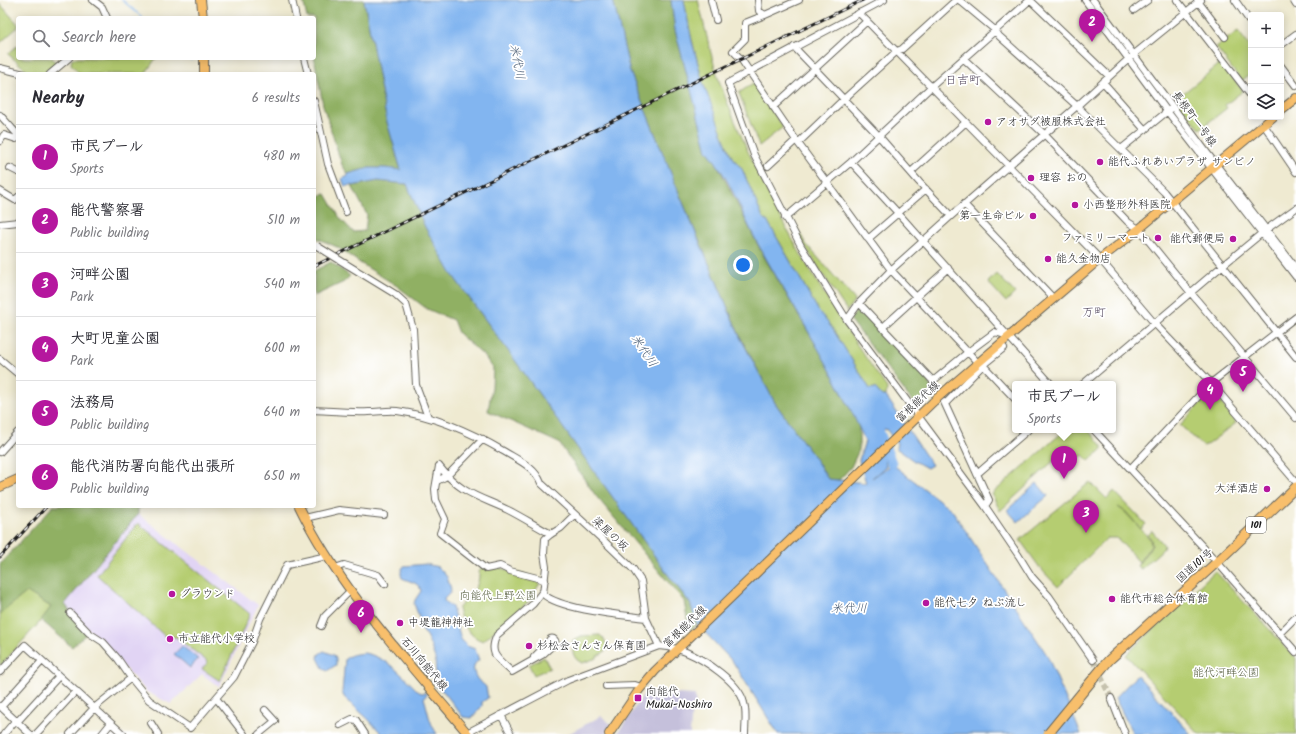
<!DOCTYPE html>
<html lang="en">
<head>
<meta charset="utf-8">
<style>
	body { margin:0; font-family:Kalam,"Klee One",sans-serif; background:#f7f7f7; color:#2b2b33 }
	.controls { position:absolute; right:12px; top:12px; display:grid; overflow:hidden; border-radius:4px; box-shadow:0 2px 10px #0003 }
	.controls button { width:36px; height:36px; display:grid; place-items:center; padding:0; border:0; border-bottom:1px solid #e1e1e2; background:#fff; color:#2b2b33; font:20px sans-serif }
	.you { position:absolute; left:743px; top:265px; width:14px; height:14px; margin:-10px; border:3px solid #fff; border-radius:50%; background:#1a73e8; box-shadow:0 0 0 6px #1a73e833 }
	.badge { display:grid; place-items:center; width:26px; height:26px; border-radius:50%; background:#b5179e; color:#fff; font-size:13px; font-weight:700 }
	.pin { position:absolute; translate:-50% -33px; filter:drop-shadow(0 1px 2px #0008) }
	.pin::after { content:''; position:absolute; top:21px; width:14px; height:12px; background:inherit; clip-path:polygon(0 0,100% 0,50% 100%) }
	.popup { position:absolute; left:1012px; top:381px; width:104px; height:52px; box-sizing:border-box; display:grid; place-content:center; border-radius:4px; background:#fff; filter:drop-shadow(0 1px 3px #0005); font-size:13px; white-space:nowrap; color:#7c7c81 }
	.popup b { font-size:15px; color:#2b2b33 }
	.popup::after { content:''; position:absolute; left:50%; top:100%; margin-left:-8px; border:8px solid transparent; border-top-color:#fff }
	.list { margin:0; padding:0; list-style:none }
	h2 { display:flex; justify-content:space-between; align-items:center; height:52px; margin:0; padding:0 16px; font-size:17px }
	h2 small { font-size:13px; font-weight:400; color:#7c7c81 }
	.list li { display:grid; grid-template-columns:26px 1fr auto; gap:12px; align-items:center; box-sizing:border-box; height:64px; padding:0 16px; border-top:1px solid #e1e1e2 }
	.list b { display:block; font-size:15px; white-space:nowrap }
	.list p { margin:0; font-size:13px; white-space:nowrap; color:#7c7c81 }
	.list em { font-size:13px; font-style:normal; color:#7c7c81 }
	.icon { flex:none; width:22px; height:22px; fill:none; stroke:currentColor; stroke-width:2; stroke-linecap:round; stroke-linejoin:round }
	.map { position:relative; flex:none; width:1296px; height:734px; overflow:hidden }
	.search { position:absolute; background:#fff; box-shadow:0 2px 10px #0003; left:16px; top:16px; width:300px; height:44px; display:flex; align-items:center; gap:10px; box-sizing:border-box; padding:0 14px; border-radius:4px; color:#7c7c81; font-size:15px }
	.panel { position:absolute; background:#fff; box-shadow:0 2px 10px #0003; left:16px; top:72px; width:300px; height:436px; border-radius:4px }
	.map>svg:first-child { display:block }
	.built { fill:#e1d4f4 }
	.industrial { fill:#c5c0db }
	.green { fill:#b5cd71; stroke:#687446 }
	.forest { fill:#90b063; stroke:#566640 }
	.water { fill:#82b5f0; stroke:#4f6886 }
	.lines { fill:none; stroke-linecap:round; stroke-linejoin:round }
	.stream { stroke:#82b5f0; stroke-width:1.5 }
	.river { stroke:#82b5f0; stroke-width:10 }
	.minor-tunnel { stroke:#c5c1ad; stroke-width:6; stroke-dasharray:6 3; stroke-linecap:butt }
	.minor-casing { stroke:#66645b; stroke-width:8 }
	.major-casing { stroke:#66645b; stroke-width:10 }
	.highway-casing { stroke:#66645b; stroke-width:11 }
	.minor { stroke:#fff; stroke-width:6 }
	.major { stroke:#f8bf6c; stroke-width:8 }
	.highway { stroke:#f8bf6c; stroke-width:9 }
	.rail-casing { stroke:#1c1c1c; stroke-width:3 }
	.rail { stroke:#fff; stroke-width:1.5; stroke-dasharray:4.5; stroke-linecap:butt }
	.minor-bridge-casing { stroke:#66645b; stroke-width:8; stroke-linecap:butt }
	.major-bridge-casing { stroke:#66645b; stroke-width:10; stroke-linecap:butt }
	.highway-bridge-casing { stroke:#66645b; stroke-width:11; stroke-linecap:butt }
	.minor-bridge { stroke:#fff; stroke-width:6 }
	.major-bridge { stroke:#f8bf6c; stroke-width:8 }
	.highway-bridge { stroke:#f8bf6c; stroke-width:9 }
	.poi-dot { fill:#b5179e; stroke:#fff; stroke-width:1.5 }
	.labels { text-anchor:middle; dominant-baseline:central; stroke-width:3.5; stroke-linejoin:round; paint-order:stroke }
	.shield { fill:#fff; stroke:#606060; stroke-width:1 }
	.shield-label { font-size:10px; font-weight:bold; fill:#1c1c1c }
	.street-label { font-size:11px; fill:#1c1c1c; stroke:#fff }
	.poi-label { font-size:11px; fill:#1c1c1c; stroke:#fff; text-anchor:start }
	.park-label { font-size:11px; fill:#525a3a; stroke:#fff }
	.water-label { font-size:12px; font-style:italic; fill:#455971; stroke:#fff }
	.neighbourhood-label { font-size:12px; fill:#584d62; stroke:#fff }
</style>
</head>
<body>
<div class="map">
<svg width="1296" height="734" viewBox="0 0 1296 734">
	<rect width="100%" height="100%" fill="#fff"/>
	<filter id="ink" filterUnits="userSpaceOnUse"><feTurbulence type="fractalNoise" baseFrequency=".025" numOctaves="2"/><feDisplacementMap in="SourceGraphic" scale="8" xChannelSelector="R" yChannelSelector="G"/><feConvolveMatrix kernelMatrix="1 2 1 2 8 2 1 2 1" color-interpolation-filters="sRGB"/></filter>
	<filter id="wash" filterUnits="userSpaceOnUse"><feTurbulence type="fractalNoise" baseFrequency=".012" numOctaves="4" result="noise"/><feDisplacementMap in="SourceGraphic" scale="16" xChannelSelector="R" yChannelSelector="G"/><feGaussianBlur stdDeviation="0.9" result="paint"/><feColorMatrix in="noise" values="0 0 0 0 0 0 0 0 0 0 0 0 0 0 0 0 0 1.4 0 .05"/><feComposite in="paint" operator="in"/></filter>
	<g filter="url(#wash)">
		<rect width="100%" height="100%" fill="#efead1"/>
		<!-- built -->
		<path class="built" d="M138 514 258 605 219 687 202 674 171 704 147 692 65 604Z"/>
		<!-- industrial -->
		<path class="industrial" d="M645 692 695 695 696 707H692L690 734H617Z
			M601 716 611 724 606 734H568Z"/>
		<!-- green -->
		<path class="green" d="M684 0H698C706 31 712 64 724 94 764 198 822 297 887 388L886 396H882L875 388 870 389 832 328 818 310 783 248 768 222 762 216 742 169 732 157 725 141 703 83 689 28Z
			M0 4 18 24V27L0 43Z
			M1238 31 1251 48V74L1241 81 1216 47Z
			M18 45V58H52L56 63 43 74H31L8 54Z
			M73 58H156L145 74H80L71 64 72 59Z
			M1221 63 1243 91 1225 105 1227 108 1200 129 1176 99Z
			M753 83 783 127 759 146 739 93Z
			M790 217 806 244 855 300 847 311 816 264 788 219Z
			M997 274 1015 293 1006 302 988 282Z
			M1208 395 1216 396 1236 423 1204 447 1180 425Z
			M1065 430H1088L1102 446V449L1089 461 1083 455 1076 461 1065 450 1000 511 992 494Z
			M1090 482 1107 499 1114 491 1146 524 1141 529 1126 512 1118 507 1125 512 1150 539 1151 545 1139 562 1117 538H1107L1058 587 1040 568 1020 540Z
			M138 523 250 614 220 681 202 669 208 662 176 637 167 638 97 575Z
			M1152 531 1164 545 1163 549 1141 569 1137 566 1152 545 1151 539 1148 535Z
			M483 567 500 568 539 579V585L527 603 483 641C469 637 461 622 458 609 468 596 480 590 479 572Z
			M1215 571 1296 658V734H1199L1126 655Z
			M27 591 51 607 48 613 0 666V614Z
			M600 635 604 639 608 648 603 653 597 656V658L582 663C572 658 572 651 573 641L581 636Z
			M544 657 550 668 534 675 529 665Z"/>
		<!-- forest -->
		<path class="forest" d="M303 0H364L387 122 401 170 385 168H369L348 174 342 165 323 105 314 57V18H307Z
			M613 0H671L675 30 707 150 716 162 762 253 826 362 859 426V450L851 467 839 480H828L814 457 775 403 740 336 681 198 630 72Z
			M378 181 407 184 425 227 451 273 512 356 666 572 690 603 697 624 691 631 688 625 684 601 596 496 559 443 488 411 492 387 493 368 484 356 458 333 453 320 427 309 397 286 360 263 337 247 314 237V197L326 194 340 218 353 232 365 231 367 215 352 186Z
			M331 262 350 276 344 282 314 296V271Z
			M860 307 929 382 931 390 915 405 850 319Z
			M53 506H145L138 508V514L65 604 86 634 72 647 41 620 51 607 27 592 0 614V564Z"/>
		<!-- water -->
		<path class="water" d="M364 0H613L630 72 681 198 740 337 775 403 814 457 828 479 866 483 859 460 865 441C836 373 795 311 759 246 742 215 730 178 707 150L675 30 671 0H684L692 41 703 83 725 141 732 157 742 169 762 216 768 222 818 310 832 328 870 389 875 388 882 396H886L932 465 927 468 914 461 896 448 897 443 886 429 882 430 878 436 885 456 886 466 872 478 892 464 952 510 1047 655 1081 734H778L733 662 697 624 690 603 666 572 512 356 451 273 425 227 407 184 378 181 352 186 351 185 345 187 342 179 348 176V174L369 168H385L401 170 387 122Z
			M1037 483 1048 496 1018 522 1007 510Z
			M426 564 438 567 443 572 447 577 451 589 450 593 444 599 445 602 452 607 461 639 467 646 475 649 479 660C471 665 473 674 479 681 481 683 484 684 486 687L488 698 482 702V706L472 718 463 717 444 692 435 686V684L436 680 435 658 428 639 421 628 418 614 414 604 415 600 421 591C419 582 410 582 402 578 400 573 401 570 404 566Z
			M182 646 198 659 190 668 174 654Z
			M324 651 334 655 336 659V665L327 671 323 668 318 658 319 654Z
			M364 653C387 657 403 676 419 692L423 693 425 692 427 694 424 698C429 713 428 720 437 734H382L367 718 344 697 342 692 345 659C350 654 357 654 364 653Z
			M1137 675 1191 734H1133L1115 698Z"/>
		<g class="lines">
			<!-- stream -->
			<path class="stream" d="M122 0 143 18
				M189 58 191 60"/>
			<!-- river -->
			<path class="river" d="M875 421 892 464"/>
		</g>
	</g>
	<g filter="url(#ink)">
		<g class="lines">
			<!-- minor-tunnel -->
			<path class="minor-tunnel" d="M1093 660 1111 698"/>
			<defs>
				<path id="minor" d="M93 0 102 7 107 18
					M292 0 296 18
					M711 0 716 20
					M758 0 759 11 765 15 799 0
					M884 0 728 83 754 155 801 246 847 320 985 506 1019 556 1032 577 1049 596 1093 660
					M959 0 995 30 999 36 1077 106 1164 192 1296 357
					M1030 0 1109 76
					M1085 0 1167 111 1296 277
					M1093 0 1207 153 1296 268
					M1177 0 1251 96
					M1197 0 1225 37
					M1235 0 1251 23
					M1293 0 1296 5
					M1134 10 1148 0
					M859 13 1100 259 1155 324 1211 383 1296 482
					M1281 45 1296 34
					M794 47 878 135 919 182 951 216
					M304 58 308 74
					M740 58 733 51 745 39V23L765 15
					M964 59 1044 134 1128 222 1139 229 1191 293 1296 418
					M743 62 798 143 891 270 978 363
					M1281 66 1296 86
					M0 68 24 74
					M50 74 69 58
					M1103 82 1145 130
					M314 101 328 164 346 212
					M773 107 867 21
					M0 115 18 135
					M1264 125 1296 172
					M0 141 4 135 16 139 18 138
					M798 143 844 99 897 51 902 49 956 0
					M1121 149 1169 110
					M851 162 898 213 1051 384
					M768 166 796 140
					M10 168 18 172
					M911 172 966 122
					M0 191 15 200 18 197
					M964 204 1054 299
					M785 218 851 162 931 87 1030 0
					M0 224 18 222
					M868 239 926 189
					M346 264 395 294 406 304 413 329 416 385 428 417
					M859 303 933 381 935 386
					M847 320 859 303 891 270 951 216 1077 106 1133 55 1201 0
					M882 328 948 268
					M0 359 18 374
					M983 365 1004 348
					M933 381 968 352 995 332 1008 336
					M1083 384 1222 266 1267 229 1296 208
					M944 402 989 500 985 506
					M945 404 983 365 1015 399
					M314 410C332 411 351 413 369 412 378 412 388 410 397 411 436 416 471 432 505 452 518 460 535 467 541 483L604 541 633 569 641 581 646 618 659 646C668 647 677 648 686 652 705 660 739 682 744 703 747 713 745 724 745 734
					M1094 430 1217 562 1296 652
					M0 452 18 432
					M439 466 435 489 436 500 445 519 440 533 486 569 500 566 510 571 545 580
					M439 466C461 494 478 496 508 510 522 517 536 526 551 534
					M1130 469 1211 383 1296 317
					M977 474 1028 430
					M437 481 447 476 483 439
					M574 515 561 528 551 534 545 539 544 554 546 567 543 594C561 610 622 615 646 618
					M305 518 339 510 384 515
					M335 568 344 565 378 575 385 584
					M543 591 533 604 497 635C487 655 500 660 512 672L542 655 554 644
					M70 613 89 633 103 642 118 659 131 678 149 700 190 728 234 677 252 642 260 619 287 565 327 556
					M321 626 325 616 351 590
					M1279 634 1296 617
					M548.5 642a3.5 3.5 0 1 1 7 0a3.5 3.5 0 1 1-7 0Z
					M534 657 543 648 549 641
					M0 672 25 645 123 734
					M606 686 635 685 641 687
					M216 698 244 734
					M1111 698 1125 734
					M0 706 30 734
					M1 707 42 661
					M501 715 511 734
					M17 722 59 676
					M151 723 158 734
					M340 725 352 719 356 720 365 734
					M4 734 16 720
					M36 734 76 691
					M70 734 94 708 131 678
					M102 734 111 723
					M259 734 275 721 265 710
					M465 734 568 680 659 646"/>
				<path id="major" d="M201 0 203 18
					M204 58V74
					M1281 110 1296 98
					M951 386 1100 259 1139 229 1273 117
					M0 487 18 479
					M299 506C339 589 409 663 468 734
					M609 734 639 690 655 671 934 401"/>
				<path id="highway" d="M1103 667 1109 660 1217 562 1296 487"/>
			</defs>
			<!-- minor casing -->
			<use href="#minor" class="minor-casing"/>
			<!-- major casing -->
			<use href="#major" class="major-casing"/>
			<!-- highway casing -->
			<use href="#highway" class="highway-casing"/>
			<!-- minor -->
			<use href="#minor" class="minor"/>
			<!-- major -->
			<use href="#major" class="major"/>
			<!-- highway -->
			<use href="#highway" class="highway"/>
			<defs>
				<path id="rail" d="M314 266 863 0
					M0 557 47 506"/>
			</defs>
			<!-- rail casing -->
			<use href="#rail" class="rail-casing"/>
			<!-- rail -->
			<use href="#rail" class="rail"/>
			<defs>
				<path id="minor-bridge" d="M317 246 346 264"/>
				<path id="major-bridge" d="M934 401 951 386"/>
				<path id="highway-bridge" d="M1048 734 1103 667"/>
			</defs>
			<!-- minor-bridge casing -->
			<use href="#minor-bridge" class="minor-bridge-casing"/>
			<!-- major-bridge casing -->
			<use href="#major-bridge" class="major-bridge-casing"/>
			<!-- highway-bridge casing -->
			<use href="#highway-bridge" class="highway-bridge-casing"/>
			<!-- minor-bridge -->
			<use href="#minor-bridge" class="minor-bridge"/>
			<!-- major-bridge -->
			<use href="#major-bridge" class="major-bridge"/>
			<!-- highway-bridge -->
			<use href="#highway-bridge" class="highway-bridge"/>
		</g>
	</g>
	<!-- markers -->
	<g class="poi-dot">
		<circle cx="988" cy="122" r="4"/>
		<circle cx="1100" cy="162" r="4"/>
		<circle cx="1031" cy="178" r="4"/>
		<circle cx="1075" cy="205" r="4"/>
		<circle cx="1033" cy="216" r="4"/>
		<circle cx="1158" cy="238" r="4"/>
		<circle cx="1233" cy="239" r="4"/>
		<circle cx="1048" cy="259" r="4"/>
		<circle cx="1267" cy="489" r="4"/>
		<circle cx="172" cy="594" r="4"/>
		<circle cx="1112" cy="599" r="4"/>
		<circle cx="926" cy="603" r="4"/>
		<circle cx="400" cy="623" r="4"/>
		<circle cx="170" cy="639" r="4"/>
		<circle cx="529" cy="646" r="4"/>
		<rect x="634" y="694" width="8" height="8" rx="2"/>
	</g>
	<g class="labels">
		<!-- shield labels -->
		<rect class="shield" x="1246" y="517" width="20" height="16" rx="3"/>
		<g class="shield-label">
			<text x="1256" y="525">101</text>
		</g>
		<!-- street labels -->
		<g class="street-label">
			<text transform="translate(1194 119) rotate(53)">長根町一号線</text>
			<text transform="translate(918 402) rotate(-43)">富根能代線</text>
			<text transform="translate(610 534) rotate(43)">梁屋の坂</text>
			<text transform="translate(1195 566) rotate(-42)">国道101号</text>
			<text transform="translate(685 627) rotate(-44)">富根能代線</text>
			<text transform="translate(424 664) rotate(50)">石川向能代線</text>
		</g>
		<!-- poi labels -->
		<g class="poi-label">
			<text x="996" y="122">アオサダ被服株式会社</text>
			<text x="1108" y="162">能代ふれあいプラザ サンピノ</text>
			<text x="1039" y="178">理容 おの</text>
			<text x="1083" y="205">小西整形外科医院</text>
			<text x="1025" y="216" text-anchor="end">第一生命ビル</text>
			<text x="1150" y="238" text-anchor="end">ファミリーマート</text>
			<text x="1225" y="239" text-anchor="end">能代郵便局</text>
			<text x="1056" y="259">能久金物店</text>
			<text x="1259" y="489" text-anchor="end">大洋酒店</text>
			<text x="180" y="594">グラウンド</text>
			<text x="1120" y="599">能代市総合体育館</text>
			<text x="934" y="603">能代七夕 ねぶ流し</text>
			<text x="408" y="623">中堤龍神神社</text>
			<text x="178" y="639">市立能代小学校</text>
			<text x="537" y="646">杉松会さんさん保育園</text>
			<text x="646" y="692">向能代<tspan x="646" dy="13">Mukai-Noshiro</tspan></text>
		</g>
		<!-- park labels -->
		<g class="park-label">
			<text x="498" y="596">向能代上野公園</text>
			<text x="1226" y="673">能代河畔公園</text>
		</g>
		<!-- water labels -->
		<g class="water-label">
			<text transform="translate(517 62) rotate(79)">米代川</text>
			<text transform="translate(644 351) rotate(56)">米代川</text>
			<text x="849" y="608">米代川</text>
		</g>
		<!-- neighbourhood labels -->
		<g class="neighbourhood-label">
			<text x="963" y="80">日吉町</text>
			<text x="1094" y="312">万町</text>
		</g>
	</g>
</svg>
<div class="controls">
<button>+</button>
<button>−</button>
<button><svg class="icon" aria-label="layers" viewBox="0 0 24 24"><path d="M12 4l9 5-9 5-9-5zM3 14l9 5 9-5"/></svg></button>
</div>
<div class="you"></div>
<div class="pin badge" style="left:1064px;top:479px">1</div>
<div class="popup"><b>市民プール</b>Sports</div>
<div class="pin badge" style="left:1092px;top:42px">2</div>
<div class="pin badge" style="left:1086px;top:533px">3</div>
<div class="pin badge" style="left:1210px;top:410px">4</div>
<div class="pin badge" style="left:1243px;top:392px">5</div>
<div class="pin badge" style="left:361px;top:633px">6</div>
<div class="search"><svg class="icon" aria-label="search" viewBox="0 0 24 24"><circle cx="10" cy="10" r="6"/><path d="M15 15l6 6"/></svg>Search here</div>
<section class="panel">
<h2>Nearby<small>6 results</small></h2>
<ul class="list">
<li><span class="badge">1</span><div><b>市民プール</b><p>Sports</p></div><em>480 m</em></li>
<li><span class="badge">2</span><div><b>能代警察署</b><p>Public building</p></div><em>510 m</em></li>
<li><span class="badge">3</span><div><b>河畔公園</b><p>Park</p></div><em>540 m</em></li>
<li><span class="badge">4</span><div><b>大町児童公園</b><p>Park</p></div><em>600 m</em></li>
<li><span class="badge">5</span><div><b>法務局</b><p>Public building</p></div><em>640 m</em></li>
<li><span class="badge">6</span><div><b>能代消防署向能代出張所</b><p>Public building</p></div><em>650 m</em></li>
</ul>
</section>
</div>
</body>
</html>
